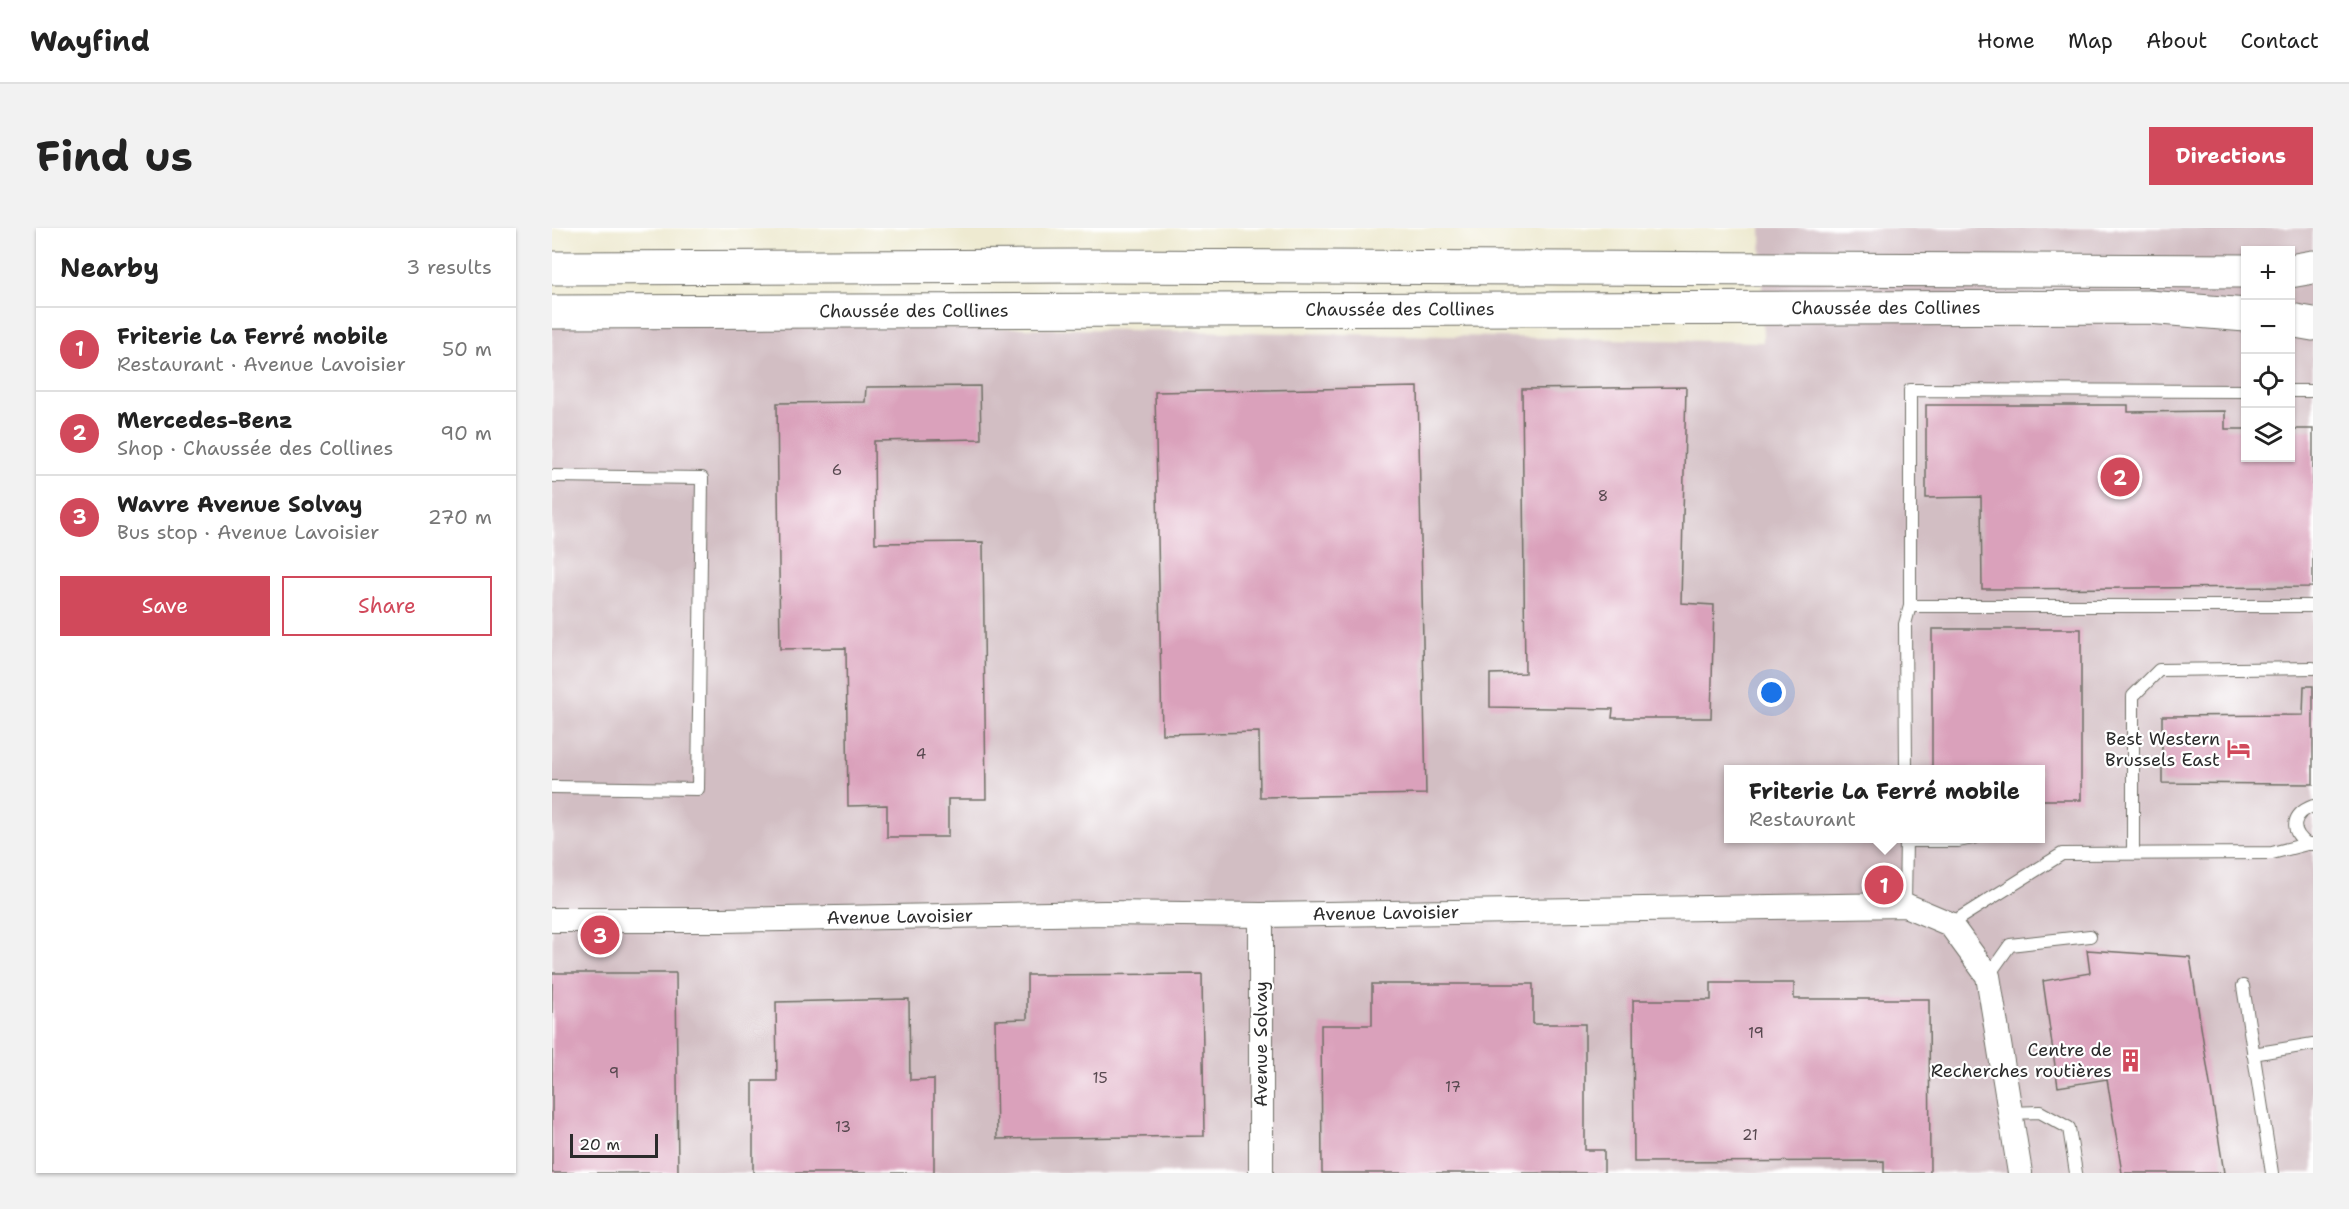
<!DOCTYPE html>
<html lang="en">
<head>
<meta charset="utf-8">
<style>
	body { margin:0; font-family:"Shantell Sans",sans-serif; background:#f2f2f2; color:#222 }
	.controls { position:absolute; right:18px; top:18px; display:grid; overflow:hidden; border-radius:0px; box-shadow:0 2px 4px #0004 }
	.controls button { width:54px; height:54px; display:grid; place-items:center; padding:0; border:0; border-bottom:2px solid #e0e0e0; background:#fff; color:#222; font:30px sans-serif }
	.scale { position:absolute; left:18px; bottom:15px; width:88px; box-sizing:border-box; padding-left:6px; border:3px solid #2b2b2b; border-top:0; font-size:16px; line-height:21px; white-space:nowrap; color:#2b2b2b; -webkit-text-stroke:4px #fff; paint-order:stroke }
	.you { position:absolute; left:1220px; top:465px; width:21px; height:21px; margin:-15px; border:4px solid #fff; border-radius:50%; background:#1a73e8; box-shadow:0 0 0 9px #1a73e833 }
	.badge { display:grid; place-items:center; width:39px; height:39px; border-radius:50%; background:#d1495b; color:#fff; font-size:20px; font-weight:700 }
	.pin { position:absolute; translate:-50% -50%; border:3px solid #fff; box-shadow:0 2px 6px #0006 }
	.popup { position:absolute; left:1172px; top:537px; width:321px; height:78px; box-sizing:border-box; display:grid; place-content:center; border-radius:0px; background:#fff; filter:drop-shadow(0 2px 4px #0005); font-size:20px; white-space:nowrap; color:#767676 }
	.popup b { font-size:22px; color:#222 }
	.popup::after { content:''; position:absolute; left:50%; top:100%; margin-left:-12px; border:12px solid transparent; border-top-color:#fff }
	.list { margin:0; padding:0; list-style:none }
	h2 { display:flex; justify-content:space-between; align-items:center; height:78px; margin:0; padding:0 24px; font-size:26px }
	h2 small { font-size:20px; font-weight:400; color:#767676 }
	.list li { display:grid; grid-template-columns:39px 1fr auto; gap:18px; align-items:center; box-sizing:border-box; height:84px; padding:0 24px; border-top:2px solid #e0e0e0 }
	.list b { display:block; font-size:22px; white-space:nowrap }
	.list p { margin:0; font-size:20px; white-space:nowrap; color:#767676 }
	.list em { font-size:20px; font-style:normal; color:#767676 }
	.actions { display:flex; gap:12px; padding:18px 24px }
	.actions a { flex:1; padding:14px 0; border:2px solid #d1495b; border-radius:0px; text-align:center; font-size:21px; color:#d1495b }
	.actions .main { background:#d1495b; color:#fff }
	.icon { flex:none; width:33px; height:33px; fill:none; stroke:currentColor; stroke-width:2; stroke-linecap:round; stroke-linejoin:round }
	.map { position:relative; flex:none; width:1761px; height:945px; overflow:hidden; border-radius:0px }
	header { display:flex; align-items:center; gap:36px; box-sizing:border-box; height:84px; padding:0 30px; background:#fff; border-bottom:2px solid #e0e0e0 }
	header strong { font-size:28px }
	nav { display:flex; gap:33px; margin-inline-start:auto; font-size:21px }
	.intro { display:flex; align-items:center; justify-content:space-between; box-sizing:border-box; height:144px; padding:0 36px }
	h1 { margin:0; font-size:42px }
	.button { padding:15px 27px; border-radius:0px; background:#d1495b; color:#fff; font-size:21px; font-weight:700 }
	main { display:flex; gap:36px; padding:0 36px }
	aside { flex:1; background:#fff; border-radius:0px; box-shadow:0 2px 4px #0004 }
	.map>svg:first-child { display:block }
	.industrial { fill:#d2bec3; fill-rule:evenodd }
	.building { fill:#daa1bb }
	.lines { fill:none; stroke-linecap:round; stroke-linejoin:round }
	.lane-casing { stroke:#6f6e65; stroke-width:14 }
	.street-casing { stroke:#6f6e65; stroke-width:26 }
	.secondary-casing { stroke:#6f6e65; stroke-width:35 }
	.lane { stroke:#fff; stroke-width:12 }
	.street { stroke:#fff; stroke-width:24 }
	.secondary { stroke:#fff; stroke-width:33 }
	.labels { text-anchor:middle; dominant-baseline:central; stroke-width:4.5; stroke-linejoin:round; paint-order:stroke }
	.number-label { font-size:15px; fill:#57484f }
	.street-label { font-size:18px; fill:#2b2b2b; stroke:#fff }
	.poi-label { font-size:18px; fill:#2b2b2b; stroke:#fff; text-anchor:end }
</style>
</head>
<body>
<header>
<strong>Wayfind</strong>
<nav><a>Home</a><a>Map</a><a>About</a><a>Contact</a></nav>
</header>
<div class="intro"><h1>Find us</h1><a class="button">Directions</a></div>
<main>
<aside>
<h2>Nearby<small>3 results</small></h2>
<ul class="list">
<li><span class="badge">1</span><div><b>Friterie La Ferré mobile</b><p>Restaurant · Avenue Lavoisier</p></div><em>50 m</em></li>
<li><span class="badge">2</span><div><b>Mercedes-Benz</b><p>Shop · Chaussée des Collines</p></div><em>90 m</em></li>
<li><span class="badge">3</span><div><b>Wavre Avenue Solvay</b><p>Bus stop · Avenue Lavoisier</p></div><em>270 m</em></li>
</ul>
<div class="actions"><a class="main">Save</a><a>Share</a></div>
</aside>
<div class="map">
<svg width="1761" height="945" viewBox="0 0 1761 945">
	<rect width="100%" height="100%" fill="#fff"/>
	<filter id="ink" filterUnits="userSpaceOnUse"><feTurbulence type="fractalNoise" baseFrequency=".0167" numOctaves="2"/><feDisplacementMap in="SourceGraphic" scale="12" xChannelSelector="R" yChannelSelector="G"/><feConvolveMatrix kernelMatrix="1 2 1 2 8 2 1 2 1" color-interpolation-filters="sRGB"/></filter>
	<filter id="wash" filterUnits="userSpaceOnUse"><feTurbulence type="fractalNoise" baseFrequency=".008" numOctaves="4" result="noise"/><feDisplacementMap in="SourceGraphic" scale="24" xChannelSelector="R" yChannelSelector="G"/><feGaussianBlur stdDeviation="1.35" result="paint"/><feColorMatrix in="noise" values="0 0 0 0 0 0 0 0 0 0 0 0 0 0 0 0 0 1.4 0 .05"/><feComposite in="paint" operator="in"/></filter>
	<g filter="url(#wash)">
		<rect width="100%" height="100%" fill="#eeead1"/>
		<!-- industrial -->
		<path class="industrial" d="M1209 0H1761V945H0V91L1211 114ZM1694 22H1738V230H1694ZM1176 542H1488V610H1176Z"/>
		<g id="blocks">
			<!-- building -->
			<path class="building" d="M428 158 429 211 322 213 323 315 431 314 434 571H396V609H335V577L296 578 294 420 228 421 225 175 313 174 314 159Z
				M866 159 874 566 708 569 707 504 610 506 603 164Z
				M1134 159 1129 375 1162 377 1159 490H1060L1061 481 938 479V446L973 445 970 161Z
				M1374 177H1576V184L1673 183V201H1694V230H1738V201H1761V359L1430 361 1429 269 1374 270Z
				M1380 401H1529V572H1488V542H1380Z
				M1752 458H1761V556L1610 555V488L1751 487Z
				M1535 722 1638 729 1672 945H1570L1555 851 1506 859 1491 753 1538 745Z
				M0 745H124L126 945H0Z
				M650 746 652 908 445 911 443 792 475 791V747Z
				M1159 755H1242V771H1377L1378 945H1332V933L1082 934 1081 772H1159Z
				M820 756H981V796H1033V922H1052V945H770L769 797H820Z
				M357 771 358 852 382 851V945H201V853H225L224 774Z"/>
		</g>
	</g>
	<g filter="url(#ink)">
		<use href="#blocks" fill-opacity="0" stroke="#6f6e65" stroke-width="1.5"/>
		<g class="lines">
			<defs>
				<path id="lane" d="M1738 163H1761
					M0 248 150 250 146 561 0 559
					M1358 378H1761
					M1354 542 1353 396 1358 378V162L1694 163
					M1354 613H1406L1421 610
					M1755 616C1737 602 1740 586 1761 578
					M1581 624V468L1607 442 1761 440
					M1353 677 1354 610
					M1398 696 1510 626 1720 625 1755 616H1761
					M1436 748 1458 717 1538 708
					M1691 758 1720 945
					M1701 826 1761 816
					M1458 885 1488 884 1517 900 1524 945"/>
				<g id="street">
					<path d="M709 687V945"/>
					<path id="s1" d="M0 692H171L553 685 709 687 1353 677 1398 696 1436 748 1468 945"/>
				</g>
				<g id="secondary">
					<path d="M0 40 536 38 1694 43"/>
					<path d="M1738 43 1761 39"/>
					<path id="s2" d="M0 84 1596 79 1694 87"/>
					<path d="M1738 92 1761 96"/>
				</g>
			</defs>
			<!-- lane casing -->
			<use href="#lane" class="lane-casing"/>
			<!-- street casing -->
			<use href="#street" class="street-casing"/>
			<!-- secondary casing -->
			<use href="#secondary" class="secondary-casing"/>
			<!-- lane -->
			<use href="#lane" class="lane"/>
			<!-- street -->
			<use href="#street" class="street"/>
			<!-- secondary -->
			<use href="#secondary" class="secondary"/>
		</g>
	</g>
	<!-- icons -->
	<defs>
		<symbol id="hotel-bare" viewBox="-9 -9 18 18"><path d="M-6-4.5h1.5V1H6V5H4.5V3h-9V5H-6ZM-4 0a1.8 1.8 0 1 1 3.6 0ZM.5 0V-2.5h3Q6-2.5 6 0Z" fill="#d1495b" stroke="#fff" stroke-width="2.5" paint-order="stroke"/></symbol>
		<symbol id="building-bare" viewBox="-9 -9 18 18"><path d="M-4-6H4V6H1V3H-1V6H-4ZM-2.5-4.3h1.7v1.8h-1.7ZM.8-4.3h1.7v1.8H.8ZM-2.5-1h1.7V.8h-1.7ZM.8-1h1.7V.8H.8Z" fill="#d1495b" stroke="#fff" stroke-width="2.5" paint-order="stroke"/></symbol>
	</defs>
	<g fill-rule="evenodd">
		<use href="#hotel-bare" x="1670" y="504" width="33" height="33"/>
		<use href="#building-bare" x="1562" y="816" width="33" height="33"/>
	</g>
	<g class="labels">
		<!-- number labels -->
		<g class="number-label">
			<text x="285" y="242">6</text>
			<text x="1051" y="268">8</text>
			<text x="369" y="526">4</text>
			<text x="1204" y="805">19</text>
			<text x="62" y="845">9</text>
			<text x="548" y="850">15</text>
			<text x="901" y="859">17</text>
			<text x="291" y="899">13</text>
			<text x="1198" y="907">21</text>
		</g>
		<!-- street labels -->
		<g class="street-label">
			<text stroke="none"><textPath href="#s2" startOffset="1334">Chaussée des Collines</textPath></text>
			<text stroke="none"><textPath href="#s2" startOffset="848">Chaussée des Collines</textPath></text>
			<text stroke="none"><textPath href="#s2" startOffset="362">Chaussée des Collines</textPath></text>
			<text stroke="none"><textPath href="#s1" startOffset="834">Avenue Lavoisier</textPath></text>
			<text stroke="none"><textPath href="#s1" startOffset="348">Avenue Lavoisier</textPath></text>
			<text transform="translate(709 816) rotate(-90)">Avenue Solvay</text>
		</g>
		<!-- poi labels -->
		<g class="poi-label">
			<text x="1668" y="511">Best Western<tspan x="1668" dy="21">Brussels East</tspan></text>
			<text x="1560" y="822">Centre de<tspan x="1560" dy="21">Recherches routières</tspan></text>
		</g>
	</g>
</svg>
<div class="controls">
<button>+</button>
<button>−</button>
<button><svg class="icon" aria-label="locate" viewBox="0 0 24 24"><circle cx="12" cy="12" r="6"/><path d="M12 2v4M12 18v4M2 12h4M18 12h4"/></svg></button>
<button><svg class="icon" aria-label="layers" viewBox="0 0 24 24"><path d="M12 4l9 5-9 5-9-5zM3 14l9 5 9-5"/></svg></button>
</div>
<div class="scale">20 m</div>
<div class="you"></div>
<div class="pin badge" style="left:1332px;top:657px">1</div>
<div class="popup"><b>Friterie La Ferré mobile</b>Restaurant</div>
<div class="pin badge" style="left:1568px;top:249px">2</div>
<div class="pin badge" style="left:48px;top:707px">3</div>
</div>
</main>
</body>
</html>
